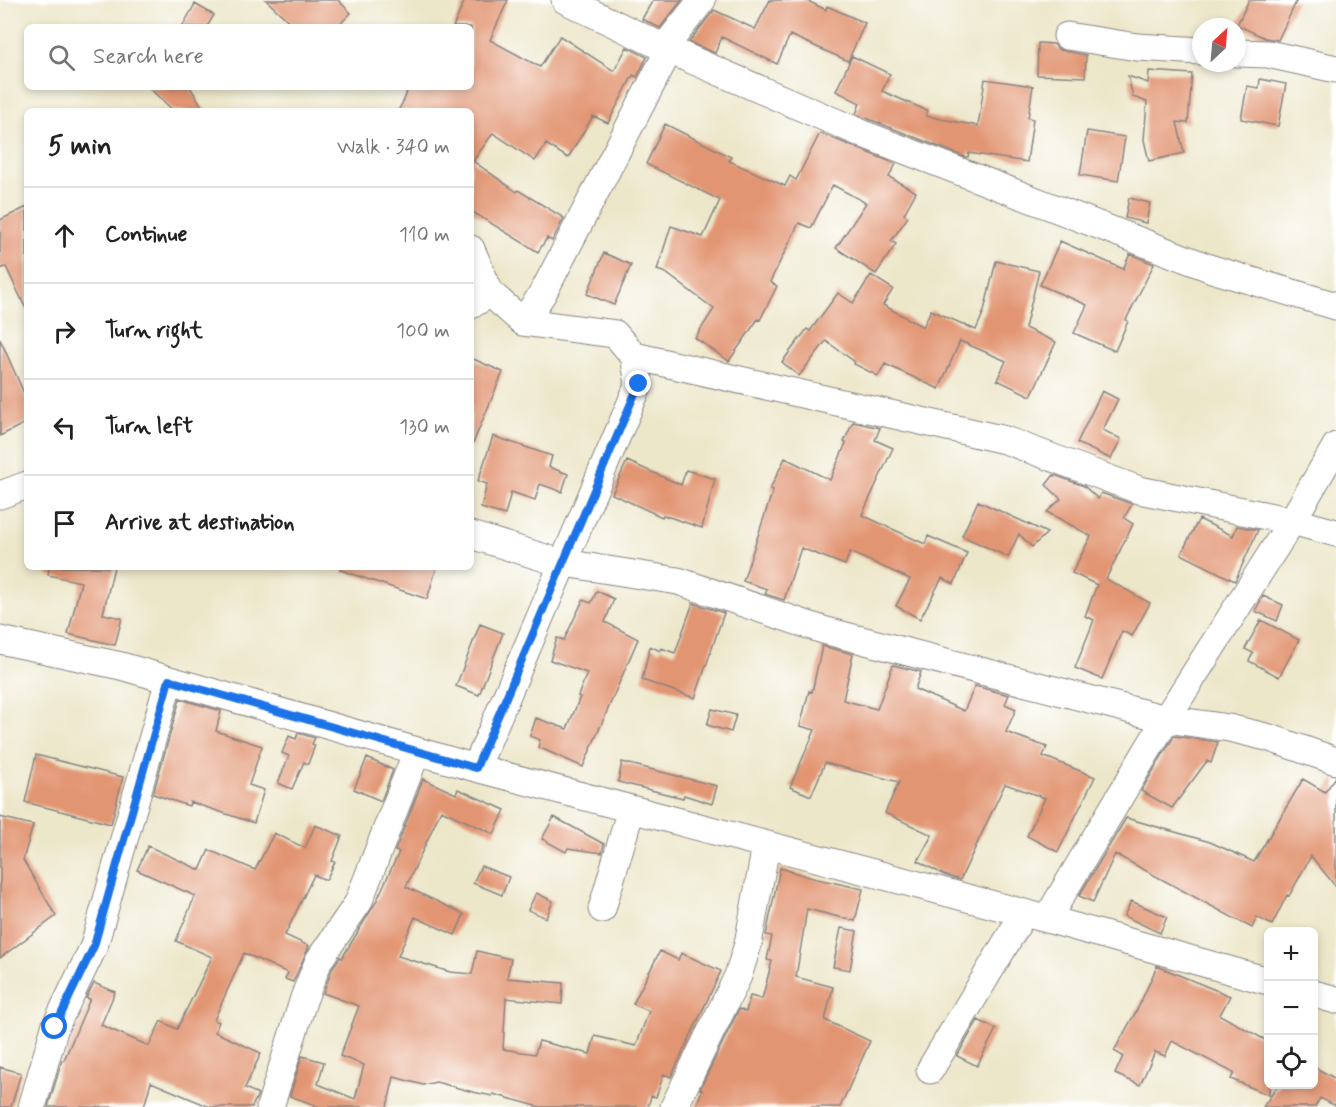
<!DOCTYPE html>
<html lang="en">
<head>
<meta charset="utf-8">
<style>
	body { margin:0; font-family:Mynerve,sans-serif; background:#f6f6f6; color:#222 }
	.controls { position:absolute; right:18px; bottom:18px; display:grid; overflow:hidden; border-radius:9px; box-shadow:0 3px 9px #0003 }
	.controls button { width:54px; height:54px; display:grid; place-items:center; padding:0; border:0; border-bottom:2px solid #e0e0e0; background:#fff; color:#222; font:30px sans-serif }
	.compass { position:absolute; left:1192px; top:18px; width:54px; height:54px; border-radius:50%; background:#fff; box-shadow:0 3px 9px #0003; rotate:26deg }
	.stop { position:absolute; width:18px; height:18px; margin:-14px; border:4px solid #1a73e8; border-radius:50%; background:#fff }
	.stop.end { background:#1a73e8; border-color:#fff; box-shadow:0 2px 6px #0008 }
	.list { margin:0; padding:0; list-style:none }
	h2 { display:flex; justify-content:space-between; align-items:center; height:78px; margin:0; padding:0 24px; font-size:26px }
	h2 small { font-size:20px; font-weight:400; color:#767676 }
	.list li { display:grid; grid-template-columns:39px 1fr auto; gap:18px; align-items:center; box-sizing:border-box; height:96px; padding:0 24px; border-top:2px solid #e0e0e0 }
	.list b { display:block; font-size:22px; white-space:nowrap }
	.list em { font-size:20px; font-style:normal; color:#767676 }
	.icon { flex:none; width:33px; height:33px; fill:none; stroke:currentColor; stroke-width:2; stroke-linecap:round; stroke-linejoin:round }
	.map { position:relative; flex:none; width:1336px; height:1107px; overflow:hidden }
	.search { position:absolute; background:#fff; box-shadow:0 3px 9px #0003; left:24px; top:24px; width:450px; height:66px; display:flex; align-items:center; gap:15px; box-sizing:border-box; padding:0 21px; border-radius:9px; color:#767676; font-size:22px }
	.panel { position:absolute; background:#fff; box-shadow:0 3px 9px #0003; left:24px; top:108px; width:450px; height:462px; border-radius:9px }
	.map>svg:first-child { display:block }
	.building { fill:#e29572 }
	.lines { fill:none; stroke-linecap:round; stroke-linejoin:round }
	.minor-casing { stroke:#888482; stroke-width:29 }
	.minor { stroke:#fff; stroke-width:27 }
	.route { stroke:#1a73e8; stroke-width:8 }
</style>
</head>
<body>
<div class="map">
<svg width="1336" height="1107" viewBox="0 0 1336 1107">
	<rect width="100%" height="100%" fill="#fff"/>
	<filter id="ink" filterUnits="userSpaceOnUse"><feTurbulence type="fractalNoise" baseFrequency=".0167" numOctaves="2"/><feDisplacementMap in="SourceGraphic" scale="12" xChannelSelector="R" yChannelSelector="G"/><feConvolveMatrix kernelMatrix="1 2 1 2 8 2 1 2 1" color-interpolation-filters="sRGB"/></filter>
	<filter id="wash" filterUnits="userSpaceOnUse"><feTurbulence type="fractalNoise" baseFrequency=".008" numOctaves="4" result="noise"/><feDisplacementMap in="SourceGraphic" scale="24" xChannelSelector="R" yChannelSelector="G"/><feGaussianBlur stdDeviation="1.35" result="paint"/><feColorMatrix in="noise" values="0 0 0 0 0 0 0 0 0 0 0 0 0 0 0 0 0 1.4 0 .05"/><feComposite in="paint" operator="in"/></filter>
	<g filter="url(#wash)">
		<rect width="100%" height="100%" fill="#ede7ca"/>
		<g id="blocks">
			<!-- building -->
			<path class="building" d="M266 0H338L351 13 337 27H295Z
				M465 0H508L490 40 540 67 560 36 614 71 627 47 647 57 637 77 633 75 608 123 593 116 568 158 546 144 535 161 493 133 473 161 517 192 518 190 564 218 552 241 547 238 538 252 471 211V111H398L405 98 408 87H471V27H453Z
				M653 0H682L660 28 642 19Z
				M770 0H806L826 10 827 6 865 23 848 61 790 35 777 64 722 37 715 53 689 42 714 10 755 29Z
				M1249 0H1297L1278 40 1265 38 1237 25Z
				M195 4 214 15 207 27H182Z
				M1038 43 1054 44 1058 49 1064 51 1086 55 1085 77 1037 75Z
				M852 56 890 74 882 91 928 111 926 116 978 126 985 79 1033 86 1028 118 1033 119 1027 162 969 153 968 157H965L856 114 860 103 836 91Z
				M1149 71 1192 74 1188 123 1177 122 1184 153 1149 161 1144 140 1147 102 1133 97 1128 76 1148 83Z
				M1260 79 1286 84 1278 126 1241 119 1247 86 1259 88Z
				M148 87H190L205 111H174Z
				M665 124 731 157 729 161 785 186 790 176 796 180 820 133 896 164 889 177 916 192 904 214 908 217 891 241 896 244 876 274 836 248 866 203 833 185 811 228 799 223 770 282 777 286 760 320 758 319 729 361 695 338 714 309 666 273 657 270 671 226 703 237 720 200 646 164Z
				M1087 131 1125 137 1118 181 1080 175Z
				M1129 198 1150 203 1146 223 1125 218Z
				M27 207V311L6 267 0 269V220Z
				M1060 241 1123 269 1130 254 1154 264 1126 320 1128 321 1115 351 1074 333 1087 305 1040 285Z
				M604 253 631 265 614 305 587 294Z
				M996 261 1039 271 1025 328 1056 342 1031 396 997 380 1006 361 960 341 939 389 885 364 878 376 854 364 855 362 826 341 799 376 782 362 807 329 810 331 838 293 853 303 871 275 893 289 883 305 923 327 931 310 976 330 984 311Z
				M0 339 27 400V422L0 436Z
				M471 358 503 372 471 448Z
				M1102 391 1118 399 1103 430 1121 439 1111 459 1077 443Z
				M853 422 880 428 875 440 893 448 862 515 925 544 928 536 967 553 954 584 942 578 920 619 896 606 910 579 850 552 845 565 801 548 784 600 765 594 767 589 743 581 773 490 770 489 785 458 830 480 846 443 844 442Z
				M493 436 552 456 549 467 568 474 562 492 540 484 535 500 511 492 505 515 481 508 487 484 478 481Z
				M627 461 681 485 686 470 715 479 702 528 663 515 662 517 612 494Z
				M1054 475 1084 486 1098 499 1101 493 1132 504 1124 518 1133 524 1106 579 1150 603 1132 636 1122 631 1102 679 1075 668 1094 620 1085 616 1097 585 1072 573 1091 536 1047 512 1061 499 1046 485Z
				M978 501 1024 522 1047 533 1032 547 1019 534 1008 557 962 536Z
				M1199 519 1233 536 1237 526 1258 530 1235 581 1181 554Z
				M49 567H114L103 614 122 618 115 645 68 634 81 582 48 575Z
				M341 567H437L427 599 340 570Z
				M597 591 614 599 605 622 638 639 583 767 538 747 540 740 530 736 536 718 567 729 580 697 578 696 587 673 550 660 557 638 564 640 583 600 591 603Z
				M1263 596 1283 605 1277 621 1255 611Z
				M693 603 724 613 695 698 642 680 650 646 660 651 661 648 675 653Z
				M1261 620 1299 640 1279 677 1249 661 1253 653 1245 649Z
				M480 624 503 633 479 695 456 686Z
				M822 646 853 654 843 700 877 709 893 665 921 672 915 689 964 711 975 686 1009 695 1005 704 1016 709 1006 732 1047 747 1043 756 1095 777 1058 852 1027 836 1045 798 1005 784 960 880 944 875 918 861 932 835 885 813 899 782 825 763 811 796 790 787 815 730 800 726 809 691 812 692Z
				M180 699 221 711 216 731 262 746 249 785 264 790 254 823 190 802 189 806 153 794Z
				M712 709 736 715 731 732 707 725Z
				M298 733 315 738 312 744 315 745 308 764 304 762 292 789 278 783 289 756 282 753 289 736 296 739Z
				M1174 736 1218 742 1211 763 1207 761 1172 808 1141 791Z
				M36 755 123 777 111 824 25 802Z
				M367 758 393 770 381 801 354 789Z
				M622 762 717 786 712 804 684 795 683 798 618 782Z
				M1336 777V887L1311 856 1289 896 1287 895 1272 925 1257 917 1252 928 1115 854 1093 902 1079 896 1126 818 1210 842 1254 862 1303 779 1325 792Z
				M423 779 456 794 458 789 505 810 494 834 441 810 406 887 464 914 455 935 415 917 398 956 450 972 472 974 477 951 511 959 507 978 563 983 562 1004 506 998 503 1049 535 1054 539 1041 590 1054 595 1036 636 1046 649 1011 633 1004 660 951 678 960 681 953 721 971 671 1077 664 1074 656 1097 651 1096 648 1107H540L493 1094 492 1096 473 1092 436 1082 423 1085 394 1077 387 1107H320L290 1096 302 1056 324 1062 318 1084 355 1099 364 1065 340 1056 359 1006 323 993 333 967 340 957 342 958 376 902 399 852 395 851Z
				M0 817 33 825 23 860 56 916 0 958Z
				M554 817 604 844 602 853 568 848 566 852 542 839Z
				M315 825 342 836 332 861 335 862 326 880 314 875 285 935 309 946 293 982 285 979 288 973 244 953 214 1020 219 1022 215 1032 261 1053 245 1088 258 1094 252 1107H210L151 1082 144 1107H48L62 1060H64L90 999 86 998 94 983 115 992 101 1025 149 1046 161 1021 177 1029 212 957 176 941 195 896 137 870 148 846 200 870 209 850 255 870 274 833 305 848Z
				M481 866 509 877 502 895 473 883Z
				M780 868 813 878 863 889 855 921 807 909 796 977 833 987 825 1020 870 1041 840 1107H696L702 1090 700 1089 739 1009 746 1012 750 996 762 999 772 961 767 960 772 936 766 935Z
				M536 893 553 901 546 918 528 910Z
				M1131 901 1167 917 1160 933 1124 916Z
				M841 928 857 931 850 970 833 967Z
				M1157 966 1230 996 1220 1015 1269 1042V1095L1231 1079 1234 1073 1172 1041 1165 1056 1155 1052 1140 1085 1115 1074 1123 1056 1114 1051 1139 1006Z
				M978 1020 996 1029 977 1066 957 1056Z
				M0 1067 21 1073 11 1107H0Z
				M1314 1067 1336 1079V1106L1320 1098 1315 1107H1263L1279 1084H1314Z"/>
		</g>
	</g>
	<g filter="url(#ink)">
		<use href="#blocks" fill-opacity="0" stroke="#888482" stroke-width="1.5"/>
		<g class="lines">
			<defs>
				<path id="minor" d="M565 0 669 50 863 134 1212 269 1336 306
					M1067 36 1137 47 1201 51
					M1237 53 1268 54 1336 69
					M471 249 490 293
					M471 305 490 293 523 322 543 293 669 50 671 39 702 0
					M634 356 1005 440 1139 490 1292 521 1336 533
					M0 495 27 485
					M471 535 558 562 678 581 823 630 1166 719 1229 728 1270 738 1336 761
					M0 640 121 666 476 768 1047 919 1268 981
					M476 768 639 384 634 356 615 334 523 322
					M602 909 631 809
					M1047 919 1166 719 1292 521 1336 446
					M1314 994 1336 1000
					M930 1070 1024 913
					M32 1107 55 1027 94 946 169 680
					M270 1107 304 998 319 960 358 903 417 751
					M674 1107 738 976 748 944 766 846"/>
			</defs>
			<!-- minor casing -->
			<use href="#minor" class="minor-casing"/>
			<!-- minor -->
			<use href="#minor" class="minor"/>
		</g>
	</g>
	<g class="lines" filter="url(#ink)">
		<!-- route -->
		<path class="route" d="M55 1027 94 946 169 680 476 768 639 384"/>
	</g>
</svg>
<div class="controls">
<button>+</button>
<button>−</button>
<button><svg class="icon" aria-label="locate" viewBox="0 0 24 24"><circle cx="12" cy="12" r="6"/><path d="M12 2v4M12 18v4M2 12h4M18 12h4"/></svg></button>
</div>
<svg class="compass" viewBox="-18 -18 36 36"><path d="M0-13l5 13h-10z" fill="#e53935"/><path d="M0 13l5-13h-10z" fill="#767676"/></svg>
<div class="stop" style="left:55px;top:1027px"></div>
<div class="stop end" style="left:639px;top:384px"></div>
<div class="search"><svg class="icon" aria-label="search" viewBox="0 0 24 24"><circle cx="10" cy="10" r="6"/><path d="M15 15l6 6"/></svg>Search here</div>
<section class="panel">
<h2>5 min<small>Walk · 340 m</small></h2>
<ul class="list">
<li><svg class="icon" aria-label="ahead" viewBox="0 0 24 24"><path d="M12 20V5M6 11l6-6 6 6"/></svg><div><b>Continue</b></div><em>110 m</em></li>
<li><svg class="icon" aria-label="right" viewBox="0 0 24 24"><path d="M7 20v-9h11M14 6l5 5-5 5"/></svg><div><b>Turn right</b></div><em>100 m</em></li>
<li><svg class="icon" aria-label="left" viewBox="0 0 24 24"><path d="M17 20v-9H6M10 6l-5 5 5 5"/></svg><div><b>Turn left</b></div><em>130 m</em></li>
<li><svg class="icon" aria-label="arrive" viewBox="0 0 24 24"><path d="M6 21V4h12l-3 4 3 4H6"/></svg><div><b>Arrive at destination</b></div></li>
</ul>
</section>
</div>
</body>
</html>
